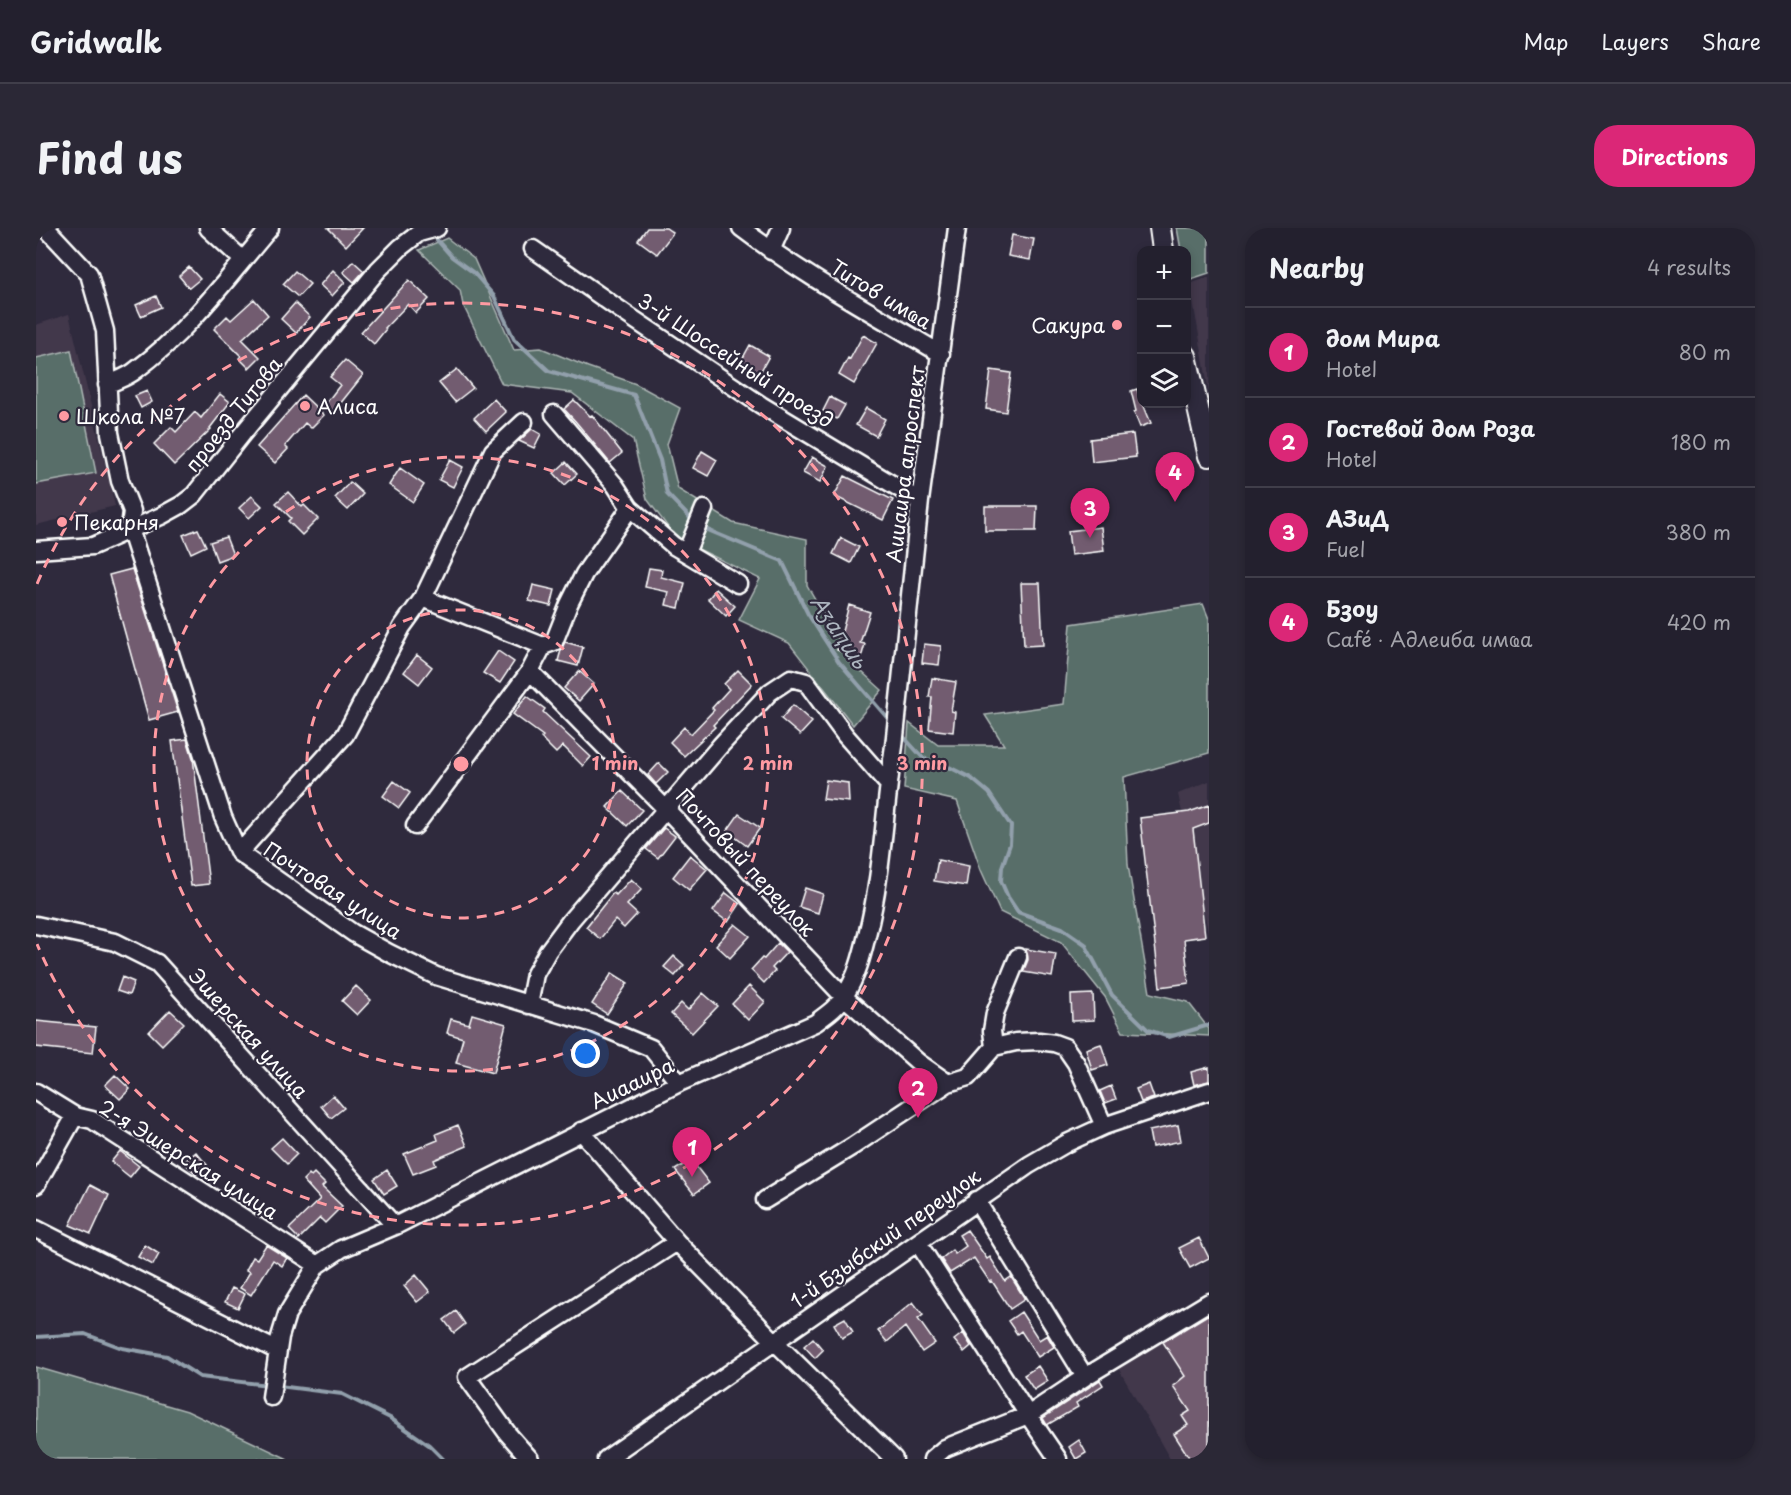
<!DOCTYPE html>
<html lang="en">
<head>
<meta charset="utf-8">
<style>
	body { margin:0; font-family:"Playpen Sans",sans-serif; background:#2b2836; color:#f1f3f6 }
	.controls { position:absolute; right:18px; top:18px; display:grid; overflow:hidden; border-radius:12px; box-shadow:0 3px 9px #0003 }
	.controls button { width:54px; height:54px; display:grid; place-items:center; padding:0; border:0; border-bottom:2px solid #403e4a; background:#23202e; color:#f1f3f6; font:30px sans-serif }
	.you { position:absolute; left:550px; top:826px; width:21px; height:21px; margin:-15px; border:4px solid #fff; border-radius:50%; background:#1a73e8; box-shadow:0 0 0 9px #1a73e833 }
	.badge { display:grid; place-items:center; width:39px; height:39px; border-radius:50%; background:#db2777; color:#fff; font-size:20px; font-weight:700 }
	.pin { position:absolute; translate:-50% -50px; filter:drop-shadow(0 2px 3px #0008) }
	.pin::after { content:''; position:absolute; top:32px; width:21px; height:18px; background:inherit; clip-path:polygon(0 0,100% 0,50% 100%) }
	.list { margin:0; padding:0; list-style:none }
	h2 { display:flex; justify-content:space-between; align-items:center; height:78px; margin:0; padding:0 24px; font-size:26px }
	h2 small { font-size:20px; font-weight:400; color:#a3a3aa }
	.list li { display:grid; grid-template-columns:39px 1fr auto; gap:18px; align-items:center; box-sizing:border-box; height:90px; padding:0 24px; border-top:2px solid #403e4a }
	.list b { display:block; font-size:22px; white-space:nowrap }
	.list p { margin:0; font-size:20px; white-space:nowrap; color:#a3a3aa }
	.list em { font-size:20px; font-style:normal; color:#a3a3aa }
	.icon { flex:none; width:33px; height:33px; fill:none; stroke:currentColor; stroke-width:2; stroke-linecap:round; stroke-linejoin:round }
	.map { position:relative; flex:none; width:1173px; height:1231px; overflow:hidden; border-radius:24px }
	header { display:flex; align-items:center; gap:36px; box-sizing:border-box; height:84px; padding:0 30px; background:#23202e; border-bottom:2px solid #403e4a }
	header strong { font-size:28px }
	nav { display:flex; gap:33px; margin-inline-start:auto; font-size:21px }
	.intro { display:flex; align-items:center; justify-content:space-between; box-sizing:border-box; height:144px; padding:0 36px }
	h1 { margin:0; font-size:42px }
	.button { padding:15px 27px; border-radius:24px; background:#db2777; color:#fff; font-size:21px; font-weight:700 }
	main { display:flex; gap:36px; padding:0 36px }
	aside { flex:1; background:#23202e; border-radius:24px; box-shadow:0 3px 9px #0003 }
	.map>svg:first-child { display:block }
	.built { fill:#43394c }
	.green { fill:#586e69; stroke:#acb6b4; stroke-width:1.5 }
	.lines { fill:none; stroke-linecap:round; stroke-linejoin:round }
	.stream { stroke:#92a0ac; stroke-width:4 }
	.building { fill:#725b6f; stroke:#fff; stroke-width:1.5 }
	.minor-casing { stroke:#fff; stroke-width:21 }
	.major-casing { stroke:#fff; stroke-width:24 }
	.minor { stroke:#2f2a3d; stroke-width:16 }
	.major { stroke:#2f2a3d; stroke-width:20 }
	.ring { fill:none; stroke:#ff9aa2; stroke-width:3; stroke-dasharray:10 8 }
	.poi-dot { fill:#ff9aa2; stroke:#2f2a3d; stroke-width:2 }
	.labels { text-anchor:middle; dominant-baseline:central; stroke-width:4.5; stroke-linejoin:round; paint-order:stroke }
	.street-label { font-size:20px; fill:#fff; stroke:#2f2a3d }
	.poi-label { font-size:20px; fill:#fff; stroke:#2f2a3d; text-anchor:start }
	.water-label { font-size:21px; font-style:italic; fill:#aeb7c1; stroke:#2f2a3d }
	.centre { fill:#ff9aa2; stroke:#2f2a3d; stroke-width:3 }
	.ring-label { font-size:18px; text-anchor:middle; font-weight:bold; fill:#ff9aa2; stroke:#2f2a3d; stroke-width:4.5; stroke-linejoin:round; paint-order:stroke }
</style>
</head>
<body>
<header>
<strong>Gridwalk</strong>
<nav><a>Map</a><a>Layers</a><a>Share</a></nav>
</header>
<div class="intro"><h1>Find us</h1><a class="button">Directions</a></div>
<main>
<div class="map">
<svg width="1173" height="1231" viewBox="0 0 1173 1231">
	<rect width="100%" height="100%" fill="#2f2a3d"/>
	<filter id="ink" filterUnits="userSpaceOnUse"><feTurbulence type="fractalNoise" baseFrequency=".0167" numOctaves="2"/><feDisplacementMap in="SourceGraphic" scale="12" xChannelSelector="R" yChannelSelector="G"/><feConvolveMatrix kernelMatrix="1 2 1 2 8 2 1 2 1" color-interpolation-filters="sRGB"/></filter>
	<g filter="url(#ink)">
		<!-- built -->
		<path class="built" d="M1173 49V164L1154 56Z
			M33 86 79 278 0 297V97Z
			M1173 553V707L1142 566Z
			M1173 1069V1231H1134L1076 1129Z"/>
		<!-- green -->
		<path class="green" d="M1141 0H1173V45L1152 52 1150 22H1145Z
			M411 10 438 31 478 122 505 120 552 139 600 156 644 180 631 216 642 261 697 295 771 311V357L816 435 846 462 817 497 753 415 703 392 724 351 640 310 611 271 597 212 536 165 466 156 427 77 424 62 383 22Z
			M35 122 60 245 0 256V130Z
			M1167 376 1173 391V525L1088 549 1092 637 1114 765 1152 774 1173 801V808L1087 804 1069 769 1025 714 964 684 945 642 921 573 868 561 873 495 902 517H968L949 487 1028 476 1035 396Z
			M0 1139 151 1183 252 1231H0Z"/>
		<g class="lines">
			<!-- stream -->
			<path class="stream" d="M399 6 401 12 416 29 438 45 458 68 478 111 513 143 598 167 624 232 631 266 658 294
				M667 300 746 333 772 386 803 434 854 493
				M865 506 887 530 915 540 935 550 953 565 975 598 974 616 966 639 965 653 972 669 982 684 1026 700 1049 716 1076 767 1112 802 1133 809 1173 797
				M0 1109 49 1106 86 1120 131 1128 164 1149 232 1157
				M243 1158 306 1166 354 1190 393 1217 407 1231"/>
		</g>
		<!-- building -->
		<path class="building" d="M292 0H327L310 18Z
			M611 0H630L637 5 621 26 602 12Z
			M976 7 998 11 994 32 972 28Z
			M317 33 328 43 318 54 307 44Z
			M153 39 164 51 153 60 143 48Z
			M297 42 309 54 296 68 284 57Z
			M259 43 274 56 262 69 247 56Z
			M373 52 393 71 380 85 372 76 349 100 350 101 338 116 325 104Z
			M120 68 125 79 105 88 100 77Z
			M218 71 232 87 206 111 224 129 213 140 203 130 205 128 178 101 191 88 195 92Z
			M259 75 274 89 260 105 245 91Z
			M827 107 841 115 818 156 803 147 812 130 814 131Z
			M714 117 733 128 722 148 703 137Z
			M309 132 327 147 296 186 287 179 304 157 294 149Z
			M421 141 437 160 419 174 403 155Z
			M955 142 975 145 970 184 950 181Z
			M1101 161 1106 176H1107L1115 195 1104 199 1098 184 1100 183 1095 163Z
			M111 163 116 174 105 180 99 168Z
			M184 166 194 174 174 200 175 201 138 237 118 216 135 199 140 204 159 184 165 190Z
			M267 167 288 187 275 200 269 195 249 218 252 221 239 235 221 219Z
			M794 169 809 177 801 191 787 183Z
			M458 171 470 184 450 203 438 190Z
			M538 172 554 188 556 187 586 225 574 235 540 194 528 181Z
			M830 180 849 191 840 208 820 197Z
			M496 201 505 206 498 220 483 213Z
			M1097 206 1100 229 1056 234 1054 211Z
			M666 223 681 232 672 248 657 240Z
			M776 229 792 238 784 254 767 245Z
			M414 232 427 239 417 259 403 252Z
			M530 234 541 246 529 257 518 245Z
			M364 240 388 257 377 274 353 257Z
			M809 248 857 272 847 292 798 268Z
			M314 254 327 266 312 282 299 270Z
			M252 264 266 279 268 277 282 291 266 307 252 293 255 290 240 275Z
			M216 268 226 278 213 290 203 280Z
			M949 278H1001L1000 303H949Z
			M1065 299 1068 323 1035 327 1032 303Z
			M162 301 170 318 155 325 147 307Z
			M190 309 197 327 181 333 174 314Z
			M805 310 823 319 815 335 797 326Z
			M613 340 626 342 625 349 649 355 643 380 630 377 633 364 609 359Z
			M96 341 142 484 113 492 73 347Z
			M985 355H1004L1007 417 988 418Z
			M497 357 519 362 515 378 493 373Z
			M680 361 699 378 690 388 672 371Z
			M813 377 834 384 824 415 829 416 825 430 801 422Z
			M529 414 547 419 542 438 522 433 525 422Z
			M888 416 905 418 903 437 886 435Z
			M462 423 478 434 464 455 447 445Z
			M381 427 396 439 383 456 368 444Z
			M702 442 716 456 677 497 679 499 648 528 634 514 648 499 655 506 678 482 676 480 693 461 688 456Z
			M543 443 558 456 543 473 528 460Z
			M896 450 920 454 915 483 919 484 917 504 893 501 896 469H893Z
			M491 468 509 481 507 484 555 529 547 538 527 518 520 525 505 510 507 508 477 486Z
			M757 477 776 494 764 507 745 491Z
			M151 511 157 530 173 656 155 658 136 513Z
			M623 535 632 544 620 556 612 547Z
			M790 552 812 555 813 574 787 571Z
			M358 553 374 565 363 580 347 568Z
			M586 563 606 582 591 598 571 579Z
			M1173 577V595L1157 601 1169 708 1148 711 1153 755 1124 759 1104 590 1153 584Z
			M703 586 724 600 711 618 691 603Z
			M628 600 639 608 622 630 610 621Z
			M654 627 671 641 653 662 637 649Z
			M902 632 933 638 930 658 898 653Z
			M595 651 606 661 591 677 601 686 588 700 579 692 564 711 550 699 577 665 580 667Z
			M769 660 787 666 782 685 763 679Z
			M690 665 704 676 692 694 677 683Z
			M699 696 714 708 694 730 680 717Z
			M742 715 751 724 736 740 739 743 728 755 715 742 726 730 728 731Z
			M990 721 1020 726 1016 749 987 744 992 732Z
			M638 728 648 737 639 748 628 739Z
			M576 745 592 755 571 786 556 776Z
			M86 749 98 754 93 767 81 763Z
			M320 758 335 772 321 787 306 773Z
			M713 758 729 774 712 792 696 776Z
			M667 765 682 778 656 805 635 786 645 775 652 782Z
			M1057 766 1058 792 1036 793 1035 767Z
			M134 782 148 795 126 817 113 804Z
			M436 786 470 796 457 845 420 835 427 810 411 805 415 791 433 796Z
			M0 793 60 799 57 825 0 819Z
			M1065 816 1072 837 1056 842 1050 821Z
			M1173 839V853L1158 857 1155 844Z
			M79 847 94 861 84 871 69 857Z
			M1113 856 1118 870 1105 874 1100 861Z
			M1075 858 1080 871 1069 875 1064 863Z
			M297 867 308 880 295 890 285 878Z
			M422 897 431 918 398 932 400 937 377 946 368 926 402 912 400 906Z
			M1142 897 1145 913 1116 919 1113 903Z
			M246 910 261 926 251 936 235 920Z
			M84 923 103 938 94 949 75 934Z
			M160 924 171 937 160 946 148 934Z
			M655 932 673 955 658 966 639 942Z
			M351 942 361 958 348 966 338 951Z
			M278 945 289 956 286 959 306 978 289 995 284 990 263 1011 253 1001 284 971 267 952 273 946 275 948Z
			M54 957 73 967 55 1006 34 997Z
			M931 1002 951 1031 954 1029 969 1053 975 1049 989 1071 974 1081 956 1053 954 1054 938 1030 914 1045 905 1031 916 1022 919 1026 930 1018 923 1007Z
			M1163 1010 1173 1030 1154 1040 1143 1020Z
			M109 1017 123 1026 117 1037 102 1029Z
			M230 1017 251 1030 246 1038 237 1032 215 1067 204 1060 214 1044 210 1042 217 1029 221 1031Z
			M380 1047 394 1064 381 1074 368 1058Z
			M196 1060 209 1066 202 1080 189 1074Z
			M877 1074 887 1087 882 1091 899 1115 886 1124 869 1099 851 1114 842 1103Z
			M420 1083 429 1096 418 1105 408 1092Z
			M985 1084 1003 1112 1011 1107 1018 1119 1002 1129 985 1103 981 1106 972 1093Z
			M1173 1086V1231H1154L1138 1206 1152 1197 1146 1188 1154 1183 1137 1158 1149 1148 1127 1114Z
			M809 1090 817 1104 806 1110 798 1096Z
			M927 1105 935 1118 928 1124 918 1112Z
			M777 1110 787 1122 779 1130 768 1118Z
			M1002 1138 1012 1153 998 1162 988 1147Z
			M1064 1152 1067 1157 1040 1175 1042 1179 1011 1197 1007 1190Z
			M1043 1212 1050 1225 1040 1231 1033 1219Z"/>
		<g class="lines">
			<defs>
				<path id="minor" d="M10 0 53 46 69 103 74 205 84 253 96 283 94 301 187 589 203 625 317 705 353 725 400 748 558 796 615 820 643 855
					M172 0 207 32
					M705 0C768 48 837 85 905 126
					M497 21 593 88 725 177 884 273
					M735 23 745 0
					M71 157C81 152 92 149 100 142 153 103 192 49 234 0
					M518 186 579 257 594 280 638 318 702 356
					M0 322 57 318 125 288 145 277 158 267 207 205 342 42 365 19 383 5 401 0
					M650 325 668 281
					M387 370 507 418 494 443 629 580 808 769 882 834 912 855
					M507 418 518 414 533 376 548 346 594 280
					M379 598 494 443
					M203 625 309 507 366 399 387 370 457 223 488 194
					M0 697 79 714 121 735 359 998
					M493 777 499 746 512 723 535 692 684 518 734 464 755 450 770 454 809 507 852 556
					M958 819 956 803 959 785 982 729
					M0 864 39 888 56 892 281 1037
					M545 903 641 1014 738 1113 858 1231
					M0 957 39 888
					M729 972 817 918 912 855 932 849 958 819 980 814 1003 813 1018 815 1029 819 1040 835 1068 898
					M940 972 1049 1149
					M0 1001 242 1123
					M882 1015 992 1187 1022 1231
					M235 1169 244 1109 251 1086 281 1037 305 1021 359 998 643 855 779 795C790 787 802 779 809 767 821 748 826 728 831 707 847 645 848 581 858 518L884 273 921 0
					M494 1231 472 1206 431 1149 641 1014
					M570 1231 993 937 1031 915 1068 898 1173 863
					M896 1231 909 1220 992 1187 1049 1149 1173 1074"/>
				<path id="major" d="M1124 0 1127 22
					M1150 128 1173 228"/>
			</defs>
			<!-- minor casing -->
			<use href="#minor" class="minor-casing"/>
			<!-- major casing -->
			<use href="#major" class="major-casing"/>
			<!-- minor -->
			<use href="#minor" class="minor"/>
			<!-- major -->
			<use href="#major" class="major"/>
		</g>
	</g>
	<!-- distance rings -->
	<g class="ring">
		<circle cx="425" cy="536" r="154"/>
		<circle cx="425" cy="536" r="307"/>
		<path d="M1 356A461 461 0 1 1 1 716"/>
	</g>
	<!-- markers -->
	<g class="poi-dot">
		<circle cx="1081" cy="97" r="6"/>
		<circle cx="269" cy="178" r="6"/>
		<circle cx="28" cy="188" r="6"/>
		<circle cx="26" cy="294" r="6"/>
	</g>
	<g class="labels">
		<!-- street labels -->
		<g class="street-label">
			<text transform="translate(845 66) rotate(31)">Титов имҩа</text>
			<text transform="translate(700 132) rotate(33)">3-й Шоссейный проезд</text>
			<text transform="translate(197 186) rotate(-51)">проезд Титова</text>
			<text transform="translate(869 236) rotate(-83)">Аииаира апроспект</text>
			<text transform="translate(710 634) rotate(47)">Почтовый переулок</text>
			<text transform="translate(297 662) rotate(33)">Почтовая улица</text>
			<text transform="translate(213 805) rotate(48)">Эшерская улица</text>
			<text transform="translate(596 855) rotate(-26)">Аиааира</text>
			<text transform="translate(153 931) rotate(32)">2-я Эшерская улица</text>
			<text transform="translate(849 1010) rotate(-35)">1-й Бзыбский переулок</text>
		</g>
		<!-- poi labels -->
		<g class="poi-label">
			<text x="1069" y="97" text-anchor="end">Сакура</text>
			<text x="281" y="178">Алиса</text>
			<text x="40" y="188">Школа №7</text>
			<text x="38" y="294">Пекарня</text>
		</g>
		<!-- water labels -->
		<g class="water-label">
			<text transform="translate(804 403) rotate(56)">Аӡаԥшь</text>
		</g>
	</g>
	<circle cx="425" cy="536" r="9" class="centre"/>
	<g class="ring-label">
		<text x="579" y="542">1 min</text>
		<text x="732" y="542">2 min</text>
		<text x="886" y="542">3 min</text>
	</g>
</svg>
<div class="controls">
<button>+</button>
<button>−</button>
<button><svg class="icon" aria-label="layers" viewBox="0 0 24 24"><path d="M12 4l9 5-9 5-9-5zM3 14l9 5 9-5"/></svg></button>
</div>
<div class="you"></div>
<div class="pin badge" style="left:656px;top:949px">1</div>
<div class="pin badge" style="left:882px;top:890px">2</div>
<div class="pin badge" style="left:1054px;top:310px">3</div>
<div class="pin badge" style="left:1139px;top:274px">4</div>
</div>
<aside>
<h2>Nearby<small>4 results</small></h2>
<ul class="list">
<li><span class="badge">1</span><div><b>дом Мира</b><p>Hotel</p></div><em>80 m</em></li>
<li><span class="badge">2</span><div><b>Гостевой дом Роза</b><p>Hotel</p></div><em>180 m</em></li>
<li><span class="badge">3</span><div><b>АЗиД</b><p>Fuel</p></div><em>380 m</em></li>
<li><span class="badge">4</span><div><b>Бзоу</b><p>Café · Адлеиба имҩа</p></div><em>420 m</em></li>
</ul>
</aside>
</main>
</body>
</html>
